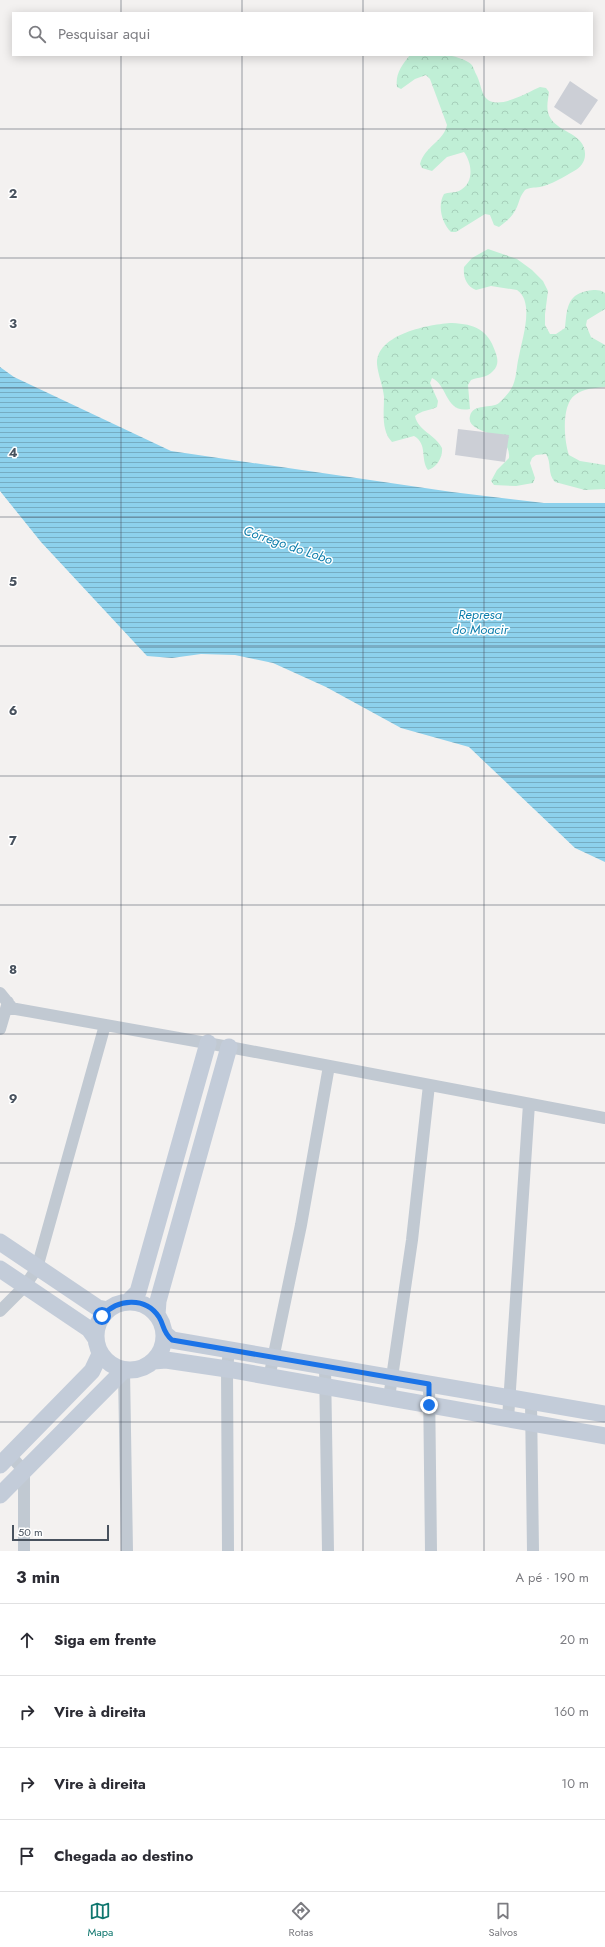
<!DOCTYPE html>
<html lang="pt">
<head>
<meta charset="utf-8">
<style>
	body { margin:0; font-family:Jost,sans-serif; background:#f2f2f3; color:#2b2b33 }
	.scale { position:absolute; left:12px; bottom:10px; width:97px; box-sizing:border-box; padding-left:4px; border:2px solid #48525e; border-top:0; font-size:11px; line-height:14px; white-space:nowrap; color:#48525e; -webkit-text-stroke:3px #fff; paint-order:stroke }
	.stop { position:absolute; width:12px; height:12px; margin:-9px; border:3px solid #1a73e8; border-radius:50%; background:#fff }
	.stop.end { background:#1a73e8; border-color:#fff; box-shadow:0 1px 4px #0008 }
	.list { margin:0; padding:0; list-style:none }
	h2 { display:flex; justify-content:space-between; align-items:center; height:52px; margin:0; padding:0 16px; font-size:17px }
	h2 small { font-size:13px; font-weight:400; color:#7c7c81 }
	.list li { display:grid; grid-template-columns:26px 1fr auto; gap:12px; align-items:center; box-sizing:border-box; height:72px; padding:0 16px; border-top:1px solid #e1e1e2 }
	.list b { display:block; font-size:15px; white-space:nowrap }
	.list em { font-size:13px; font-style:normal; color:#7c7c81 }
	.icon { flex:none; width:22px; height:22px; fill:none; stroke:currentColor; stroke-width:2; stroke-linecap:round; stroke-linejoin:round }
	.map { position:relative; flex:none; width:605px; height:1551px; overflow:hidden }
	.search { position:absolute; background:#fff; box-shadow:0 2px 10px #0003; left:12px; right:12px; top:12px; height:44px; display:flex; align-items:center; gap:10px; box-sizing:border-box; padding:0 14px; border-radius:0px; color:#7c7c81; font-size:15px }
	.sheet { height:340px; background:#fff }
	nav { display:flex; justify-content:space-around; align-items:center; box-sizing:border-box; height:56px; border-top:1px solid #e1e1e2; background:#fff; font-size:11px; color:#7c7c81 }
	nav a { display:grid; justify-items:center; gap:2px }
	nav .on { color:#0f766e }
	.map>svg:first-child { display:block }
	.forest { fill:url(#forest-crowns) }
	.water { fill:url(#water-rules) }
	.building { fill:#cccfd6 }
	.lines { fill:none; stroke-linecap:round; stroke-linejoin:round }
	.street { stroke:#c1c9d2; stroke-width:12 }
	.secondary { stroke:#c3ccd9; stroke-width:17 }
	.route { stroke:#1a73e8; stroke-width:5 }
	.grid { fill:none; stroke:#48525e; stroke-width:1; stroke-opacity:0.55 }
	.labels { text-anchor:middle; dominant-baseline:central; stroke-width:3; stroke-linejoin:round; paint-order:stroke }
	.water-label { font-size:13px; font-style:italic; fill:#0d7eac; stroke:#fff }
	.grid-label { font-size:13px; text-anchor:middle; font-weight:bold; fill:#48525e; stroke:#fff; stroke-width:3; stroke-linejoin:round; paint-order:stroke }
</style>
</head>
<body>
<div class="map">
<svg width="605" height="1551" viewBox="0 0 605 1551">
	<defs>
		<pattern id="forest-crowns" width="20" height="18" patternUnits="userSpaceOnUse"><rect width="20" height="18" fill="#c0efd6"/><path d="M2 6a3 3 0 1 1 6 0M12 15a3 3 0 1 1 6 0" fill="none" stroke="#a6cfba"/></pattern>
		<pattern id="water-rules" width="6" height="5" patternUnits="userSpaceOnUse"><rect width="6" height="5" fill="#8dd1ec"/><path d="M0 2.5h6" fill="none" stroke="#75acc2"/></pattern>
	</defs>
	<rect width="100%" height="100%" fill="#f3f1f0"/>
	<!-- forest -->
	<path class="forest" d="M410 55C429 55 451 52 468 62 473 64 474 70 476 74 480 81 481 91 485 97 496 112 528 92 540 87L546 88 549 92C548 101 545 110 551 119 560 133 586 134 585 155 585 162 580 168 574 171 564 177 550 185 540 187 534 188 530 187 525 190 519 198 520 200 517 207 513 216 506 222 499 227L494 225 490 215 485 214 456 232H451C442 223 437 206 444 194 448 192 455 193 459 191 475 183 472 163 464 152L447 157 432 171 422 168 420 164C425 146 444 141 447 125L430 79 426 75 415 79 401 89 397 87C395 74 402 65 410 55Z
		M488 249 517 259 532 270 543 281 548 291 545 314V325L550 334H556L565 328C567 311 566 295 587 291 594 290 599 289 605 293V309L587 320 586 325 591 337 605 345V387C595 388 584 388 575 395 561 405 564 441 569 455L580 461 605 465V489L585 490 555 482C547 474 552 463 546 454L536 455 532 458 530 463 535 478 533 483 516 486 494 485 491 481 497 470 509 458C512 430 465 435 470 416 473 403 492 409 499 403 503 399 509 393 511 389 517 380 516 367 519 356 522 339 535 302 517 290L491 286 476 290C466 286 463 277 464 267L472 258Z
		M452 323C475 324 488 330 495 351 498 359 499 365 493 371 487 378 478 377 471 380L468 385 470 409C445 414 448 385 432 378L430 383 438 401 437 407C429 411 422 410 415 416 418 431 435 434 442 448 443 457 437 467 428 470 420 459 428 444 414 436L392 442C381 431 384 412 384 397 383 386 378 375 377 364 376 334 430 324 452 323Z"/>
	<!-- water -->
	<path class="water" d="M0 367 14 377 171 451 452 492 544 503H605V862L575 848 469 747 401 728 326 687 273 663 235 655 201 654 172 658 147 656 41 542 0 491Z"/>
	<!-- building -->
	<path class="building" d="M570 81 598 100 581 125 554 107Z
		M458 429 509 435 505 462 455 455Z"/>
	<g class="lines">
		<!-- street -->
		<path class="street" d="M0 993 13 1009H16L229 1047 605 1118
			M0 1029 8 1002
			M0 1311 25 1286 37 1268 105 1025
			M325 1366 328 1551
			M124 1370 127 1551
			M269 1378 301 1225 329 1066
			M429 1384 431 1551
			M389 1398 412 1240 429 1085
			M531 1402 533 1551
			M508 1419 529 1104
			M10 1455 24 1471V1551
			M228 1551 227 1369 229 1350"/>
		<!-- secondary -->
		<path class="secondary" d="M0 1242 98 1308 108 1310
			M0 1269 89 1329 96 1339
			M96 1336a34 34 0 1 1 68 0a34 34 0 1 1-68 0Z
			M128 1302 138 1292 208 1043
			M157 1315 158 1301 229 1047
			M164 1333 172 1340 605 1414
			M154 1361 166 1360 227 1369 605 1436
			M0 1465 92 1371 100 1354
			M0 1495 124 1370"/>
	</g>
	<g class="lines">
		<!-- route -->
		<path class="route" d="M102 1316C117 1299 145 1296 159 1317 165 1327 162 1331 172 1340L429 1384V1405"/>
	</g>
	<!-- grid -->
	<path class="grid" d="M121 0V13M242 0V13M363 0V13M484 0V13M121 55V1551M242 55V1551M363 55V1551M484 55V1551M0 129H605M0 258H605M0 388H605M0 517H605M0 646H605M0 776H605M0 905H605M0 1034H605M0 1163H605M0 1292H605M0 1422H605"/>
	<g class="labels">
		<!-- water labels -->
		<g class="water-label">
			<text transform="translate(288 545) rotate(19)">Córrego do Lobo</text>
			<text x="480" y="614">Represa<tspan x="480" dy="15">do Moacir</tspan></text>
		</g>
	</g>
	<g class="grid-label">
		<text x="13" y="198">2</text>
		<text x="13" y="328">3</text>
		<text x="13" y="457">4</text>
		<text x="13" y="586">5</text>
		<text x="13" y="715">6</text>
		<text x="13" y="845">7</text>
		<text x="13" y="974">8</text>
		<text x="13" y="1103">9</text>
	</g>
</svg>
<div class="scale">50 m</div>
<div class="stop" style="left:102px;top:1316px"></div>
<div class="stop end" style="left:429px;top:1405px"></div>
<div class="search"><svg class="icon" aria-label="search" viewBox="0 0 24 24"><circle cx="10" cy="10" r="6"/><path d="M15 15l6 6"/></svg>Pesquisar aqui</div>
</div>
<section class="sheet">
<h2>3 min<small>A pé · 190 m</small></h2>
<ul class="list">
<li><svg class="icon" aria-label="ahead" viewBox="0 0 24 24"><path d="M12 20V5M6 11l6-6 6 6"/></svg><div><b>Siga em frente</b></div><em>20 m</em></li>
<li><svg class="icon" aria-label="right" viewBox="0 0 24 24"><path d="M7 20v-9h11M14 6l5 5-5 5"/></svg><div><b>Vire à direita</b></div><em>160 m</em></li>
<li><svg class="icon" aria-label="right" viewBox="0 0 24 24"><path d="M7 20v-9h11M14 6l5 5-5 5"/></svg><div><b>Vire à direita</b></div><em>10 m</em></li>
<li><svg class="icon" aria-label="arrive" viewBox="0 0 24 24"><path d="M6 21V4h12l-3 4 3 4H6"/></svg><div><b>Chegada ao destino</b></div></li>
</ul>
</section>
<nav>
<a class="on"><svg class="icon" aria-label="map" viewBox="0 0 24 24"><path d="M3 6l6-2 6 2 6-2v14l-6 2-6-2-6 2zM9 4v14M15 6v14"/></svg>Mapa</a>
<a><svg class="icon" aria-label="directions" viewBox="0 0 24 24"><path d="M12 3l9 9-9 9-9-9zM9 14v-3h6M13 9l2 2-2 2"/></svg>Rotas</a>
<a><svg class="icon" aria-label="saved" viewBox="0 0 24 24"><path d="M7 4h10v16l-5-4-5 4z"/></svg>Salvos</a>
</nav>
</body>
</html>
